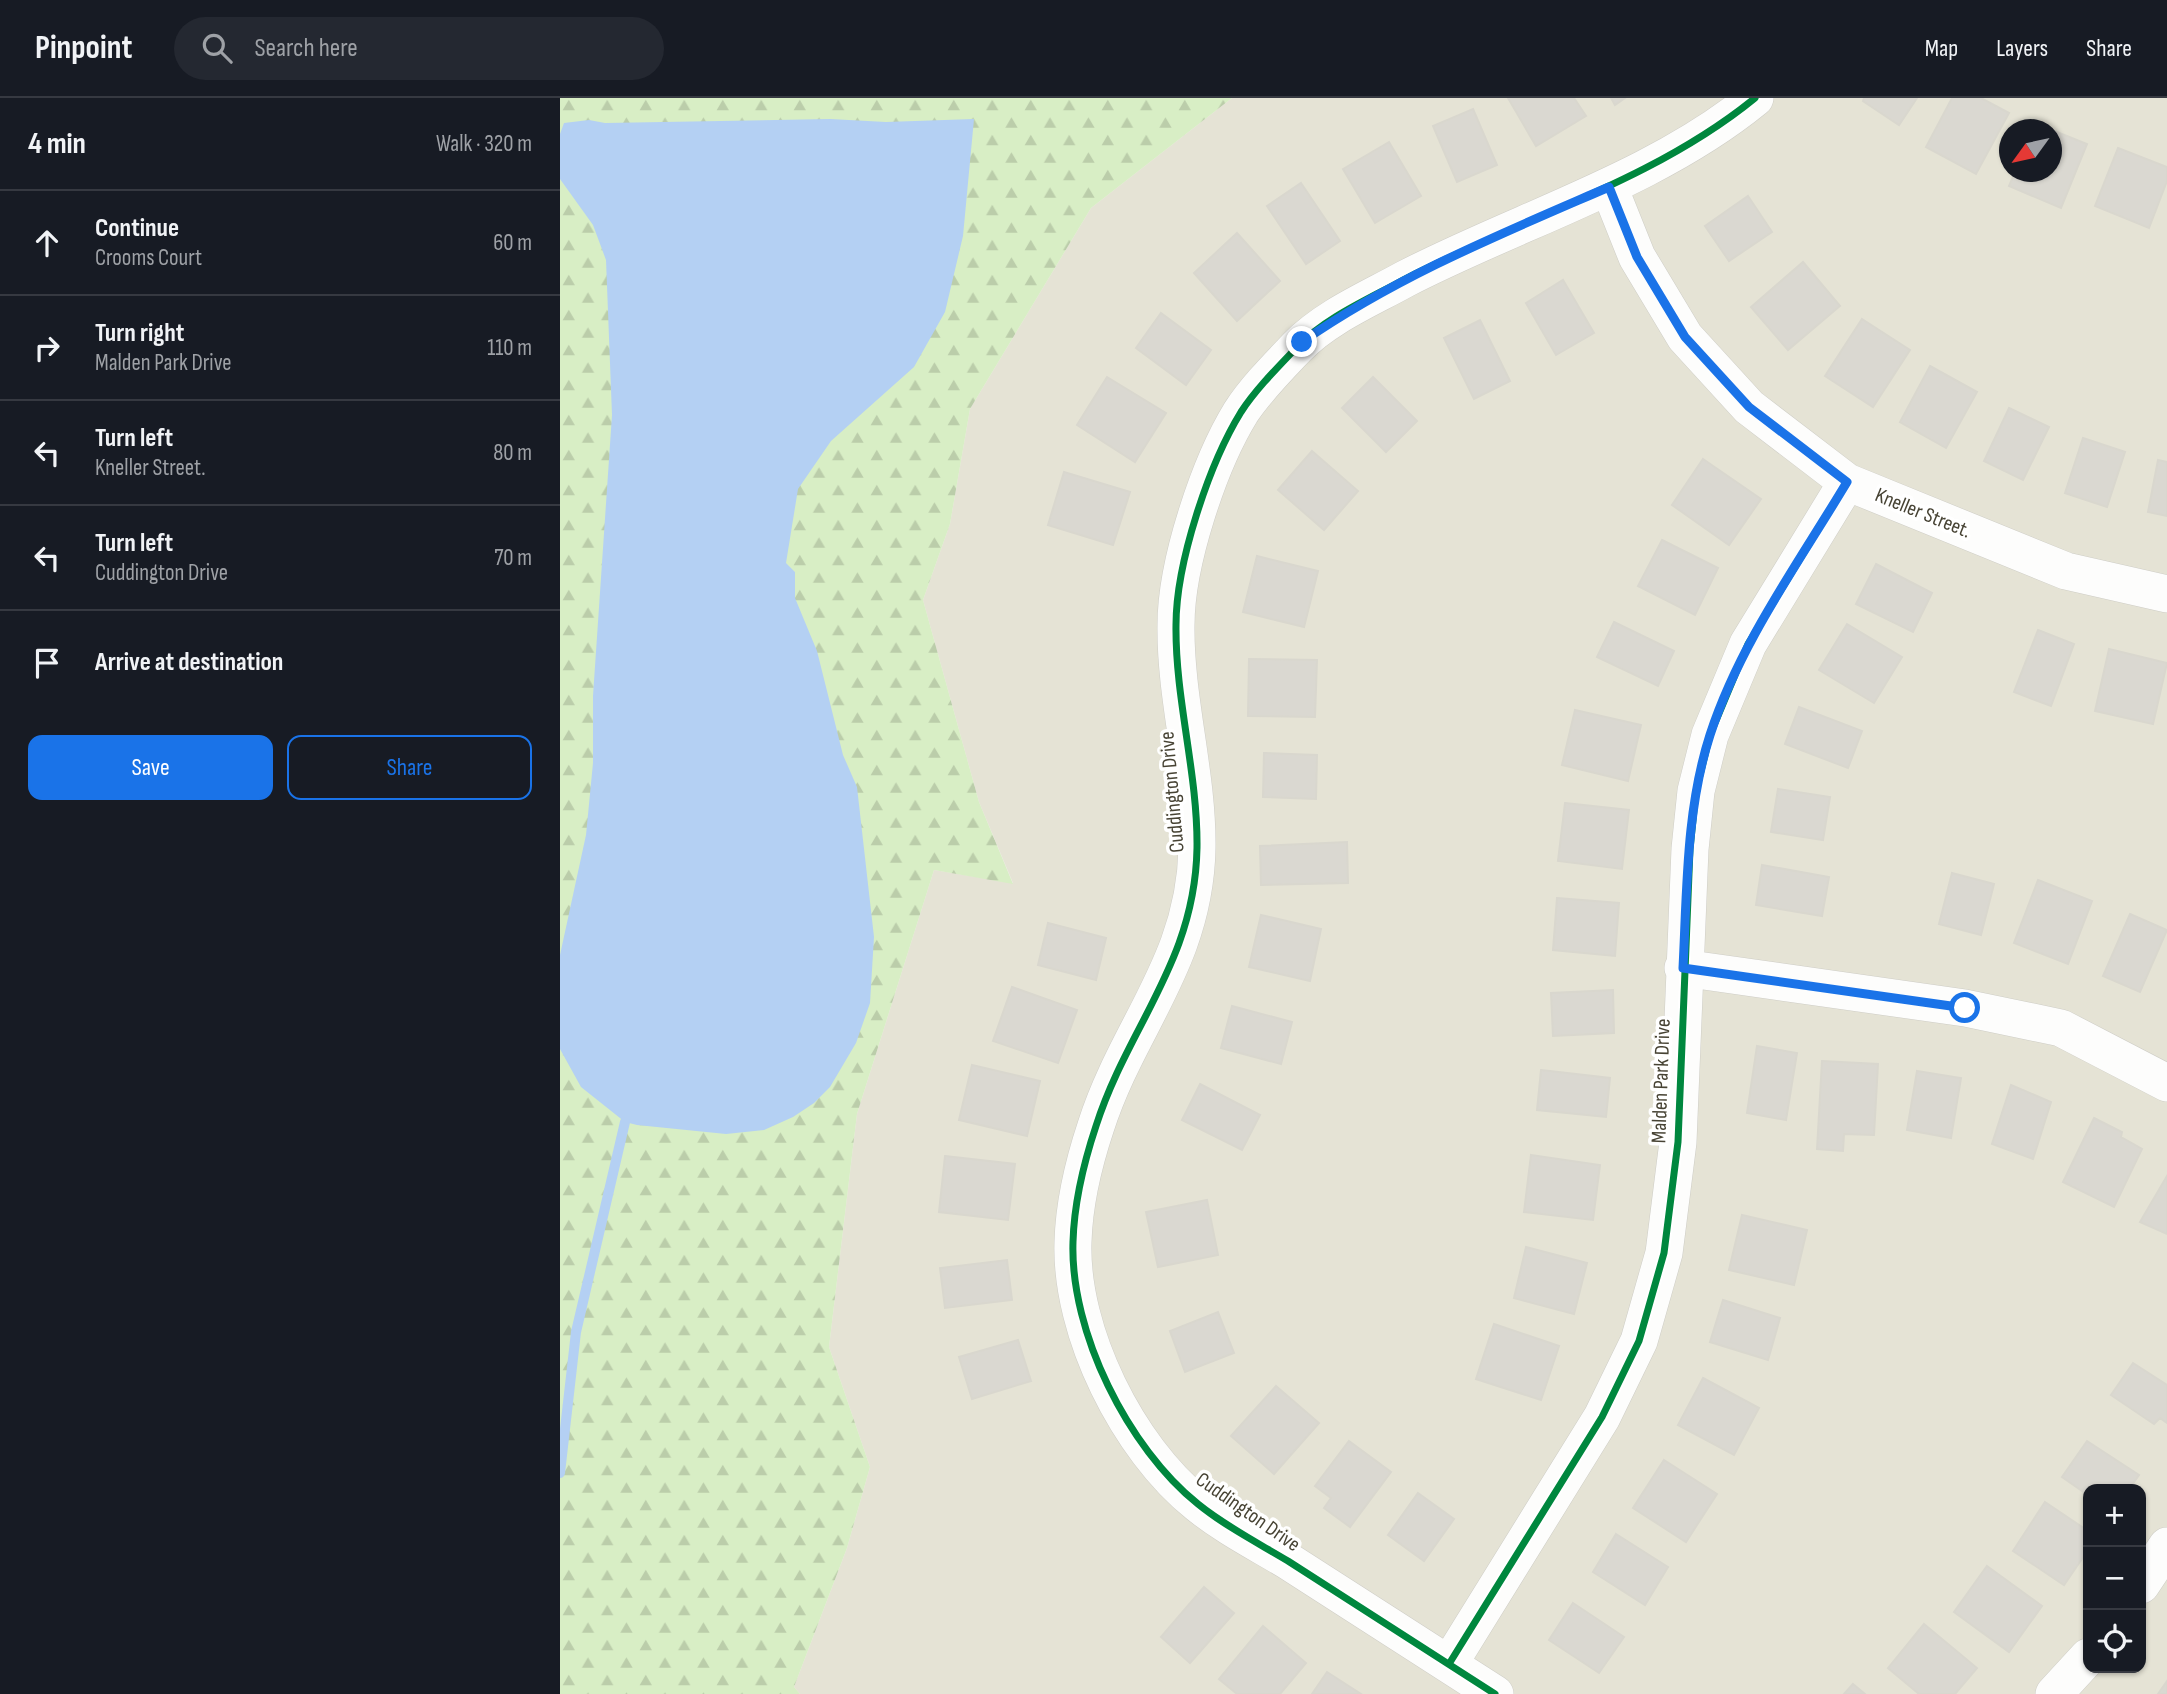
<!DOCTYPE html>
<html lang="en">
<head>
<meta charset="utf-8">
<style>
	body { margin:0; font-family:"Sofia Sans Condensed",sans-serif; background:#242831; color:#f1f3f6 }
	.controls { position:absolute; right:21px; bottom:21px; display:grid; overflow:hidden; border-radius:14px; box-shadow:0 2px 5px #0004 }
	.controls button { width:63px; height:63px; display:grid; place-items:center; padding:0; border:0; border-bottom:2px solid #363941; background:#171b24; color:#f1f3f6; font:35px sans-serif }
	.compass { position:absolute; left:1439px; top:21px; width:63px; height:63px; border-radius:50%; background:#171b24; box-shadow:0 2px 5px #0004; rotate:237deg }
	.stop { position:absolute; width:21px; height:21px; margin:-16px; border:5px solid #1a73e8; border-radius:50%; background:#fff }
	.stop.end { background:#1a73e8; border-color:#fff; box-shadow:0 2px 7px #0008 }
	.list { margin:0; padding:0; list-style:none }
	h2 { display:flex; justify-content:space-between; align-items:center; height:91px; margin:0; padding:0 28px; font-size:30px }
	h2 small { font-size:23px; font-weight:400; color:#9ea1a6 }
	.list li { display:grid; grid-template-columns:46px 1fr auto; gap:21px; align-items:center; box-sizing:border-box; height:105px; padding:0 28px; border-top:2px solid #363941 }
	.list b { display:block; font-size:26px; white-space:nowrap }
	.list p { margin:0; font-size:23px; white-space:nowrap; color:#9ea1a6 }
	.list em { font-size:23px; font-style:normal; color:#9ea1a6 }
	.actions { display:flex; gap:14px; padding:21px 28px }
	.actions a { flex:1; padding:16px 0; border:2px solid #1a73e8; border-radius:14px; text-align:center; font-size:24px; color:#1a73e8 }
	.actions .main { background:#1a73e8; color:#fff }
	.icon { flex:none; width:38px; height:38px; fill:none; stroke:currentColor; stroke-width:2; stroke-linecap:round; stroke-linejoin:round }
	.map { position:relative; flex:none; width:1607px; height:1596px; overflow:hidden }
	header { display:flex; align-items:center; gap:42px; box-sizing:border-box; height:98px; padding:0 35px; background:#171b24; border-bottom:2px solid #363941 }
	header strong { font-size:33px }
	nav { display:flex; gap:38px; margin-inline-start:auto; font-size:24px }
	.search { width:490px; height:63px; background:#242831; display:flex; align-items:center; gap:18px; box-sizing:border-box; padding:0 24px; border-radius:38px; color:#9ea1a6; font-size:26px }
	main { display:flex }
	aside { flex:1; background:#171b24 }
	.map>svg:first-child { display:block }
	.residential { fill:#e5e3d5; fill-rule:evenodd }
	.forest { fill:url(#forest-firs) }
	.water { fill:#b4d0f3 }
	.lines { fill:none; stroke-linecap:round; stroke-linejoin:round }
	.stream { stroke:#b4d0f3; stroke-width:10 }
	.building { fill:#dad8d1; stroke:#d9d7ce; stroke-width:2 }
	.minor-casing { stroke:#cecdc6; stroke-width:38 }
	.minor { stroke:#fdfdfc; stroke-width:37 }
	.cycleway-casing { stroke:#fff; stroke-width:11 }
	.cycleway { stroke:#00873e; stroke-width:7 }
	.route { stroke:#1a73e8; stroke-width:9 }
	.labels { text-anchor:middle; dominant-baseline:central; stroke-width:7; stroke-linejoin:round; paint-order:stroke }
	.street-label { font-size:21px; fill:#474334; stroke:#fff }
</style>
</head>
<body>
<header>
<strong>Pinpoint</strong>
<div class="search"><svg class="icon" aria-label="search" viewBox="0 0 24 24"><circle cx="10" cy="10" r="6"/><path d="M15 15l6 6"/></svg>Search here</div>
<nav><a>Map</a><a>Layers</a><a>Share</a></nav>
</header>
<main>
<aside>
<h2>4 min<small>Walk · 320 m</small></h2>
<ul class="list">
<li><svg class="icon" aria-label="ahead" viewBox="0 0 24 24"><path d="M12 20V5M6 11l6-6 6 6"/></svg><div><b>Continue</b><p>Crooms Court</p></div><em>60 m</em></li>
<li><svg class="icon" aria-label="right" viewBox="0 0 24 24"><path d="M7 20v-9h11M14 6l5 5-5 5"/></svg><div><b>Turn right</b><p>Malden Park Drive</p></div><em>110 m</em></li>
<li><svg class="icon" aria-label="left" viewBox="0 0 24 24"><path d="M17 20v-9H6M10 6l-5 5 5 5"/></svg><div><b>Turn left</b><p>Kneller Street.</p></div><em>80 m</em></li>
<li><svg class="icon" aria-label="left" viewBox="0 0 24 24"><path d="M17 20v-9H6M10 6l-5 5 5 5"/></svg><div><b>Turn left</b><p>Cuddington Drive</p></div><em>70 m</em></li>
<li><svg class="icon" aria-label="arrive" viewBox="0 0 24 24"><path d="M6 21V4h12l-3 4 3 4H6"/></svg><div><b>Arrive at destination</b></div></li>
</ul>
<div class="actions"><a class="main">Save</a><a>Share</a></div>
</aside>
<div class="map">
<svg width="1607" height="1596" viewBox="0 0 1607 1596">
	<defs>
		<pattern id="forest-firs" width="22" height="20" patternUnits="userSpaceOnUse" patternTransform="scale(1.75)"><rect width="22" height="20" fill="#d8eec5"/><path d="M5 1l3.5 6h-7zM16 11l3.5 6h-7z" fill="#bbcdaa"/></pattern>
	</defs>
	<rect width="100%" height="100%" fill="#f0efe8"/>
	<!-- residential -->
	<path class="residential" d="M672 0H1607V1596H240L234 1589 287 1450 310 1369 269 1249 297 1016 374 772 453 785 419 704 363 502 390 426 410 311 531 110ZM1450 32H1492V74H1450ZM1528 1391H1581V1570H1528Z"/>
	<!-- forest -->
	<path class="forest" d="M0 0H672L531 110 410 311 390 426 363 502 419 704 453 786 374 772 297 1016 269 1249 310 1369 287 1450 234 1589 240 1596H0Z"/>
	<!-- water -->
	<path class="water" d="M270 21 326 24 414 21 403 138 385 214 354 269 271 343 238 391 226 465 235 474V500L257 553 283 657 297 689 314 839 310 905 296 945 270 989 254 1005 233 1019 204 1032 166 1036 77 1027 65 1024 21 989 0 951V857L26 737 33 665V598L52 317 46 162 33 127 0 81V36L4 25 29 22 45 25Z"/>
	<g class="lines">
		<!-- stream -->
		<path class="stream" d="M0 1375 16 1234 65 1024"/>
	</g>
	<!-- building -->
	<path class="building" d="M948 0H1014L1026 18 976 48Z
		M1051 0H1065L1055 7Z
		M1304 0H1357L1339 27 1303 3Z
		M1392 0H1421L1449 15 1416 76 1366 49Z
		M913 11 937 67 897 84 873 28Z
		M1475 25 1491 32H1472Z
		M1492 32 1527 46 1501 110 1449 88 1455 74H1492Z
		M829 44 861 98 815 125 783 71Z
		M1558 50 1607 69V83L1589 130 1535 108Z
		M741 85 780 143 746 166 707 108Z
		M1188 98 1212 134 1169 163 1145 128Z
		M677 135 720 183 677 223 634 175Z
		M1243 164 1280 208 1228 252 1191 209Z
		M1003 182 1034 235 996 257 966 205Z
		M601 215 651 252 626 287 576 250Z
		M1302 221 1350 252 1313 309 1265 278Z
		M920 222 950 283 914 301 884 240Z
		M1370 268 1417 294 1386 350 1340 324Z
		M547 279 606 315 575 364 517 327Z
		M813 279 857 323 826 354 782 310Z
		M1449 310 1489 329 1463 382 1424 363Z
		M1523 340 1565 354 1547 409 1505 395Z
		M752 353 798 393 764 432 718 392Z
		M1143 361 1201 401 1169 447 1112 407Z
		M1598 362 1607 364V418L1588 414Z
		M504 374 570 394 553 447 488 427Z
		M1102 442 1158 470 1135 517 1078 488Z
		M697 458 758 473 744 529 683 514Z
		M1316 466 1372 495 1353 534 1296 506Z
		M1054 524 1114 553 1098 588 1037 559Z
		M1287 526 1342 559 1314 605 1259 572Z
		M1478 532 1514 546 1491 608 1454 594Z
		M1549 551 1607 565 1593 626 1535 613Z
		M689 561 757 562 755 619 688 618Z
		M1239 609 1302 633 1288 670 1225 646Z
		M1015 612 1081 627 1068 683 1002 667Z
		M704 655 757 657 756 701 703 699Z
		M1218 691 1270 699 1263 742 1211 734Z
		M1005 705 1069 712 1062 771 998 763Z
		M787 744 788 785 701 787 700 748Z
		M1202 767 1269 779 1262 818 1196 807Z
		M1392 775 1434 786 1421 837 1379 826Z
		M1478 782 1532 803 1508 866 1454 845Z
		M997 800 1059 805 1055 858 993 852Z
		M1570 816 1607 832 1580 894 1543 878Z
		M701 817 761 831 750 883 689 869Z
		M488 825 546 840 536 882 478 867Z
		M452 889 517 912 498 965 433 943Z
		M1053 892 1054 935 993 938 991 895Z
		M672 908 732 924 721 966 661 950Z
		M1197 948 1237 955 1226 1022 1187 1015Z
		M1262 963 1318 966 1314 1037 1284 1036 1283 1053 1257 1051Z
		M412 967 480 983 467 1038 399 1022Z
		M981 972 1050 980 1046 1019 977 1012Z
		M1357 973 1401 980 1391 1040 1347 1032Z
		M640 986 700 1017 682 1052 622 1022Z
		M1451 987 1491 1004 1473 1061 1432 1046Z
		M1534 1020 1562 1034 1561 1039 1582 1051 1554 1109 1503 1084Z
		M971 1057 1040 1067 1033 1122 964 1114Z
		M385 1058 455 1066 448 1122 379 1114Z
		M1607 1078V1136L1580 1124Z
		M647 1102 658 1157 598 1169 586 1114Z
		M1182 1117 1247 1132 1234 1187 1169 1172Z
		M966 1149 1027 1165 1014 1216 954 1200Z
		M447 1162 452 1202 385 1210 380 1170Z
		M1163 1202 1220 1220 1208 1262 1150 1244Z
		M658 1214 674 1255 625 1274 610 1233Z
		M934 1226 999 1248 981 1302 916 1281Z
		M458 1242 471 1283 412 1301 399 1259Z
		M1573 1265 1607 1287V1325L1600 1320 1594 1326 1551 1297Z
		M1143 1280 1199 1310 1174 1357 1118 1327Z
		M716 1288 759 1325 714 1376 671 1338Z
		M789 1343 831 1374 790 1429 764 1410 771 1400 755 1388Z
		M1527 1343 1579 1377 1569 1391H1528V1397L1502 1379Z
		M1104 1362 1157 1396 1126 1444 1073 1410Z
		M858 1395 894 1421 864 1463 828 1437Z
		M1485 1404 1528 1433V1452L1504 1487 1453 1453Z
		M1056 1436 1108 1469 1085 1507 1033 1474Z
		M1427 1468 1482 1508 1449 1554 1394 1514Z
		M644 1489 674 1515 630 1565 601 1539Z
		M1013 1505 1064 1539 1039 1575 989 1542Z
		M1364 1526 1417 1570 1395 1596H1359L1328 1570Z
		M703 1528 746 1565 720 1596H677L659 1581Z
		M767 1574 801 1596H752Z
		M1607 1583V1596H1598Z
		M1293 1586 1305 1596H1284Z"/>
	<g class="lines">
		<defs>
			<path id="minor" d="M1049 89 1077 159 1125 239 1189 309 1287 384 1506 473 1607 496
				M1123 870 1405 910 1501 930 1607 985
				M1581 1487 1607 1448
				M889 1566 1042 1319 1079 1243 1104 1155 1118 1044 1130 751 1136 693 1150 637 1188 546 1287 384
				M935 1596C866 1551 797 1507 728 1463 698 1445 665 1428 638 1406 568 1350 510 1234 513 1144 514 1107 524 1064 536 1028 568 928 635 864 637 750 638 676 615 601 616 527 616 465 649 366 681 314 696 291 718 269 737 249 766 219 809 201 845 181 959 122 1095 82 1195 0
				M1494 1596 1528 1559"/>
		</defs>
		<!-- minor casing -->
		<use href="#minor" class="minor-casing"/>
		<!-- minor -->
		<use href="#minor" class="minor"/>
		<defs>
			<path id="cycleway" d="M889 1566 1042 1319 1079 1243 1104 1155 1118 1044 1130 751 1136 693 1150 637 1188 546 1287 384
				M935 1596C866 1551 797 1507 728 1463 698 1445 665 1428 638 1406 568 1350 510 1234 513 1144 514 1107 524 1064 536 1028 568 928 635 864 637 750 638 676 615 601 616 527 616 465 649 366 681 314 696 291 718 269 737 249 766 219 809 201 845 181 959 122 1095 82 1195 0"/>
		</defs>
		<!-- cycleway casing -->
		<use href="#cycleway" class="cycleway-casing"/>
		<!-- cycleway -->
		<use href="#cycleway" class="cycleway"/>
	</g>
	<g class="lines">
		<!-- route -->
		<path class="route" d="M742 244C837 178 943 135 1049 89L1077 159 1125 239 1189 309 1287 384C1238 466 1180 545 1150 637 1126 711 1127 793 1123 870L1405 910"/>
	</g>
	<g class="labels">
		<!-- street labels -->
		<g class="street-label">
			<text transform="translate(1363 415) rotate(22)">Kneller Street.</text>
			<text transform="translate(612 694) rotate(-95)">Cuddington Drive</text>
			<text transform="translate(1101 983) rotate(-88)">Malden Park Drive</text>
			<text transform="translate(688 1414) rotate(35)">Cuddington Drive</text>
		</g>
	</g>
</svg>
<div class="controls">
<button>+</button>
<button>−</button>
<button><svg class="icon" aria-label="locate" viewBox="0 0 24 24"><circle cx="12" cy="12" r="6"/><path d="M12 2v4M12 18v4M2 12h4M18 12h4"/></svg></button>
</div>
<svg class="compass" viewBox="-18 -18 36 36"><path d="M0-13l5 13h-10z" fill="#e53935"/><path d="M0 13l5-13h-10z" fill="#9ea1a6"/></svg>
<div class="stop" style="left:1405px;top:910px"></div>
<div class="stop end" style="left:742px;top:244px"></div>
</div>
</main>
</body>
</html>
